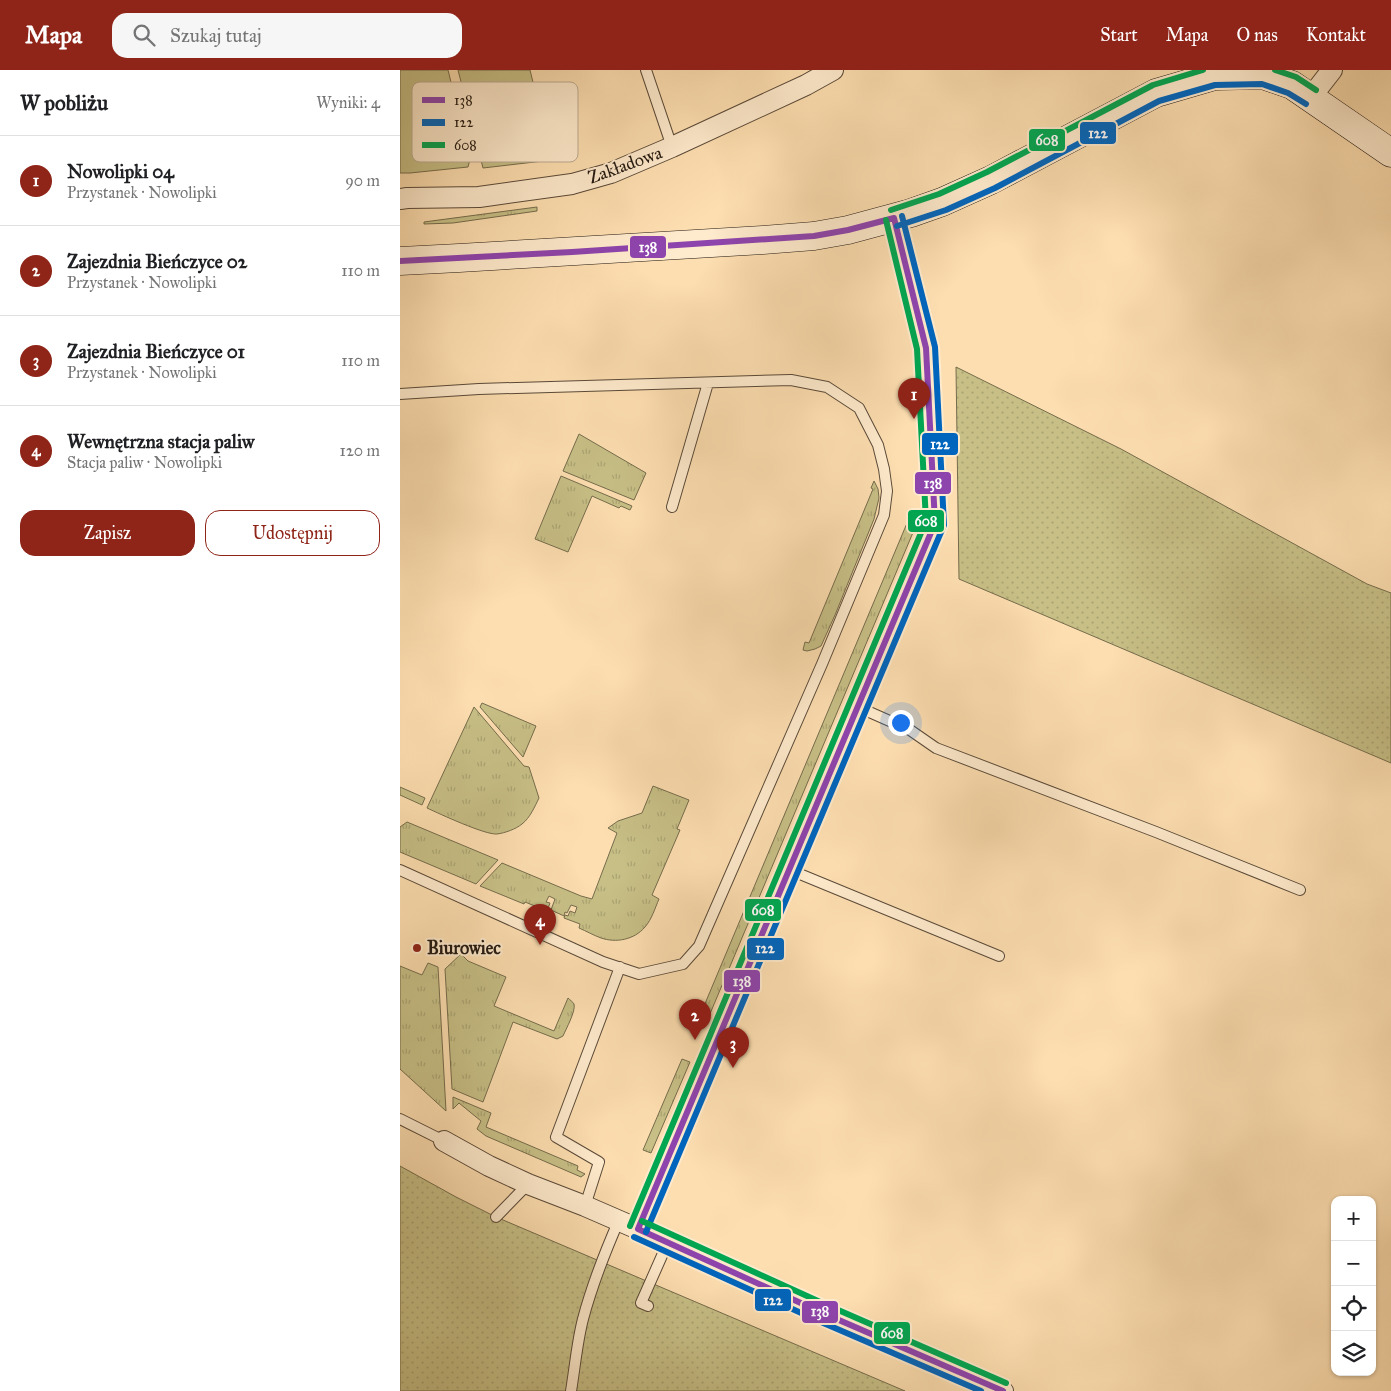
<!DOCTYPE html>
<html lang="pl">
<head>
<meta charset="utf-8">
<style>
	body { margin:0; font-family:"IM FELL Great Primer",serif; background:#f6f6f6; color:#202124 }
	.controls { position:absolute; right:15px; bottom:15px; display:grid; overflow:hidden; border-radius:10px; box-shadow:0 1px 4px #0004 }
	.controls button { width:45px; height:45px; display:grid; place-items:center; padding:0; border:0; border-bottom:1px solid #e0e0e0; background:#fff; color:#202124; font:25px sans-serif }
	.you { position:absolute; left:500px; top:652px; width:18px; height:18px; margin:-12px; border:4px solid #fff; border-radius:50%; background:#1a73e8; box-shadow:0 0 0 8px #1a73e833 }
	.badge { display:grid; place-items:center; width:32px; height:32px; border-radius:50%; background:#8f2418; color:#fff; font-size:16px; font-weight:700 }
	.pin { position:absolute; translate:-50% -41px; filter:drop-shadow(0 1px 2px #0008) }
	.pin::after { content:''; position:absolute; top:26px; width:18px; height:15px; background:inherit; clip-path:polygon(0 0,100% 0,50% 100%) }
	.list { margin:0; padding:0; list-style:none }
	h2 { display:flex; justify-content:space-between; align-items:center; height:65px; margin:0; padding:0 20px; font-size:21px }
	h2 small { font-size:16px; font-weight:400; color:#757577 }
	.list li { display:grid; grid-template-columns:32px 1fr auto; gap:15px; align-items:center; box-sizing:border-box; height:90px; padding:0 20px; border-top:1px solid #e0e0e0 }
	.list b { display:block; font-size:19px; white-space:nowrap }
	.list p { margin:0; font-size:16px; white-space:nowrap; color:#757577 }
	.list em { font-size:16px; font-style:normal; color:#757577 }
	.actions { display:flex; gap:10px; padding:15px 20px }
	.actions a { flex:1; padding:11px 0; border:1px solid #8f2418; border-radius:15px; text-align:center; font-size:18px; color:#8f2418 }
	.actions .main { background:#8f2418; color:#fff }
	.icon { flex:none; width:28px; height:28px; fill:none; stroke:currentColor; stroke-width:2; stroke-linecap:round; stroke-linejoin:round }
	.map { position:relative; flex:none; width:991px; height:1321px; overflow:hidden }
	header { display:flex; align-items:center; gap:30px; box-sizing:border-box; height:70px; padding:0 25px; background:#8f2418; color:#fff }
	header strong { font-size:24px }
	nav { display:flex; gap:28px; margin-inline-start:auto; font-size:18px }
	.search { width:350px; height:45px; background:#f6f6f6; display:flex; align-items:center; gap:12px; box-sizing:border-box; padding:0 18px; border-radius:15px; color:#757577; font-size:19px }
	main { display:flex }
	aside { flex:1; background:#fff }
	.map>svg:first-child { display:block }
	.grass { fill:url(#grass-tufts); stroke:#756c4c }
	.garden { fill:url(#garden-dots); stroke:#756c4c }
	.pitch { fill:#c7bf86; stroke:#756c4c }
	.lines { fill:none; stroke-linecap:round; stroke-linejoin:round }
	.service-casing { stroke:#5a4a39; stroke-width:12 }
	.minor-casing { stroke:#5a4a39; stroke-width:22 }
	.secondary-casing { stroke:#231911; stroke-width:29 }
	.service { stroke:#feeacc; stroke-width:10 }
	.minor { stroke:#feeacc; stroke-width:20 }
	.secondary { stroke:#feeacc; stroke-width:28 }
	.bus-1-casing { stroke:#feeacc; stroke-width:10 }
	.bus-2-casing { stroke:#feeacc; stroke-width:10 }
	.bus-3-casing { stroke:#feeacc; stroke-width:10 }
	.bus-1 { stroke:#8e44ad; stroke-width:6 }
	.bus-2 { stroke:#0065bd; stroke-width:6 }
	.bus-3 { stroke:#00a651; stroke-width:6 }
	.poi-dot { fill:#8f2418; stroke:#feeacc; stroke-width:2 }
	.labels { text-anchor:middle; dominant-baseline:central; stroke-width:4; stroke-linejoin:round; paint-order:stroke }
	.street-label { font-size:18px; fill:#231911; stroke:#feeacc }
	.poi-label { font-size:18px; font-weight:bold; fill:#231911; stroke:#feeacc; text-anchor:start }
	.key { fill:#feeacc; stroke:#bcab94; stroke-width:1 }
	.key-label { font-size:14px; fill:#231911 }
	.line-badge { stroke:#feeacc; stroke-width:2 }
	.badge-label { font-size:14px; text-anchor:middle; font-weight:bold; fill:#fff }
</style>
</head>
<body>
<header>
<strong>Mapa</strong>
<div class="search"><svg class="icon" aria-label="search" viewBox="0 0 24 24"><circle cx="10" cy="10" r="6"/><path d="M15 15l6 6"/></svg>Szukaj tutaj</div>
<nav><a>Start</a><a>Mapa</a><a>O nas</a><a>Kontakt</a></nav>
</header>
<main>
<aside>
<h2>W pobliżu<small>Wyniki: 4</small></h2>
<ul class="list">
<li><span class="badge">1</span><div><b>Nowolipki 04</b><p>Przystanek · Nowolipki</p></div><em>90 m</em></li>
<li><span class="badge">2</span><div><b>Zajezdnia Bieńczyce 02</b><p>Przystanek · Nowolipki</p></div><em>110 m</em></li>
<li><span class="badge">3</span><div><b>Zajezdnia Bieńczyce 01</b><p>Przystanek · Nowolipki</p></div><em>110 m</em></li>
<li><span class="badge">4</span><div><b>Wewnętrzna stacja paliw</b><p>Stacja paliw · Nowolipki</p></div><em>120 m</em></li>
</ul>
<div class="actions"><a class="main">Zapisz</a><a>Udostępnij</a></div>
</aside>
<div class="map">
<svg width="991" height="1321" viewBox="0 0 991 1321">
	<defs>
		<pattern id="grass-tufts" width="24" height="20" patternUnits="userSpaceOnUse" patternTransform="scale(1.25)"><rect width="24" height="20" fill="#c7bf86"/><path d="M3 7l-1-3M5 7V3M7 7l1-3M15 17l-1-3M17 17v-4M19 17l1-3" fill="none" stroke="#aba473"/></pattern>
		<pattern id="garden-dots" width="8" height="8" patternUnits="userSpaceOnUse" patternTransform="scale(1.25)"><rect width="8" height="8" fill="#c7bf86"/><path d="M2 2h.1M6 6h.1" fill="none" stroke="#aba473" stroke-width="1.8" stroke-linecap="round"/></pattern>
	</defs>
	<rect width="100%" height="100%" fill="#fddeb0"/>
	<filter id="stains"><feTurbulence type="fractalNoise" baseFrequency=".004" numOctaves="4"/><feColorMatrix values="0 0 0 0 .2 0 0 0 0 .09 0 0 0 0 .02 0 0 0 .5 -.17"/></filter>
	<radialGradient id="worn" r=".72"><stop offset=".6" stop-color="#630" stop-opacity="0"/><stop offset="1" stop-color="#630" stop-opacity=".3"/></radialGradient>
	<!-- grass -->
	<path class="grass" d="M137 137V141L53 153 24 154V152Z
		M179 364 246 403 234 430 163 401Z
		M161 406 232 436 230 440 221 436 219 438 192 426 168 482 135 469Z
		M474 411 478 419 479 428 474 449 435 545 421 576 415 579 407 581 403 580 405 572 409 573 473 419 471 418Z
		M510 446 517 453 304 958 296 955Z
		M82 633 136 656 123 687 80 637Z
		M74 637 124 696 129 697 139 728C135 736 130 748 122 754 116 759 105 763 97 764 85 765 40 744 27 738Z
		M253 716 289 730 277 759 280 760 252 825 259 829C255 838 252 849 245 857 234 870 216 873 201 868 193 865 186 861 179 858L180 854 164 848 165 845 168 846 170 841 175 843 177 837 171 835 167 843 165 842 164 846 151 840 155 829 149 826 146 832 150 833 147 841 125 832 124 834 80 816 102 793 181 826 192 829 217 763 208 758 218 751 242 743Z
		M0 717 25 728 22 735 0 725Z
		M7 752 98 790 76 814 0 782V757Z
		M61 884 68 891 106 907 94 936 154 961 168 928C170 930 173 932 174 934 176 941 166 959 163 966L157 969 113 952 83 1032 52 1019 45 899Z
		M28 893 38 897 46 1041 0 999V896L22 905Z
		M282 989 290 992 251 1083 243 1080Z
		M53 1027 91 1043 86 1057 178 1096 177 1100 185 1104 181 1107 86 1066 77 1059 81 1051 59 1033 53 1039Z"/>
	<!-- garden -->
	<path class="garden" d="M556 297 721 379 967 514 991 523V693L559 509Z
		M0 1096 56 1127 96 1147 505 1321H0Z"/>
	<!-- pitch -->
	<path class="pitch" d="M0 0H48L70 89 68 97 10 103H0Z
		M58 0H130L152 90 83 98Z"/>
	<g class="lines">
		<defs>
			<path id="service" d="M246 0 272 77
				M0 324 79 319 391 310 427 317 459 338 478 375 484 399 487 421 484 445 422 594 299 876 283 894 239 904 203 892 0 800
				M272 437 308 313
				M458 637 510 660 536 678 756 762 900 820
				M390 800 599 886
				M0 1049 44 1071
				M185 1136 199 1092 156 1067 220 897
				M96 1147 128 1114
				M248 1236 241 1233 268 1172
				M171 1321C175 1297 177 1272 183 1249 192 1215 205 1182 219 1150"/>
			<path id="minor" d="M911 27 932 0
				M0 129 7 128 79 127 172 114 211 103 272 77 406 15 433 0
				M44 1071 89 1096 128 1114 185 1136 238 1159 425 1244 603 1321
				M238 1159 535 453 526 278 494 148"/>
			<path id="secondary" d="M0 191 59 188 363 170 414 166 448 160 511 143 542 132 591 110 756 23 814 6 863 5 892 15 991 83"/>
		</defs>
		<!-- service casing -->
		<use href="#service" class="service-casing"/>
		<!-- minor casing -->
		<use href="#minor" class="minor-casing"/>
		<!-- secondary casing -->
		<use href="#secondary" class="secondary-casing"/>
		<!-- service -->
		<use href="#service" class="service"/>
		<!-- minor -->
		<use href="#minor" class="minor"/>
		<!-- secondary -->
		<use href="#secondary" class="secondary"/>
		<defs>
			<path id="bus-1" d="M0 191 172 182 414 166 448 160 494 148
				M238 1159 535 453 526 278 494 148
				M238 1159 425 1244 603 1321"/>
			<path id="bus-2" d="M497 156 546 140 595 118 759 31 815 15 862 14 888 23 906 34
				M246 1162 544 455 535 277 502 146
				M234 1167 421 1252 581 1321"/>
			<path id="bus-3" d="M875 0 896 7 916 20
				M491 140 539 124 587 102 753 15 803 0
				M242 1151 429 1236 606 1313
				M230 1156 526 451 517 279 486 150"/>
		</defs>
		<!-- bus-1 casing -->
		<use href="#bus-1" class="bus-1-casing"/>
		<!-- bus-2 casing -->
		<use href="#bus-2" class="bus-2-casing"/>
		<!-- bus-3 casing -->
		<use href="#bus-3" class="bus-3-casing"/>
		<!-- bus-1 -->
		<use href="#bus-1" class="bus-1"/>
		<!-- bus-2 -->
		<use href="#bus-2" class="bus-2"/>
		<!-- bus-3 -->
		<use href="#bus-3" class="bus-3"/>
	</g>
	<!-- markers -->
	<circle class="poi-dot" cx="17" cy="878" r="5"/>
	<g class="labels">
		<!-- street labels -->
		<g class="street-label">
			<text transform="translate(225 95) rotate(-20)">Zakładowa</text>
		</g>
		<!-- poi labels -->
		<g class="poi-label">
			<text x="27" y="878">Biurowiec</text>
		</g>
	</g>
	<!-- legend -->
	<rect x="12" y="12" width="166" height="80" rx="8" class="key"/>
	<rect x="22" y="27" width="23" height="6" fill="#8e44ad"/>
	<rect x="22" y="49" width="23" height="7" fill="#0065bd"/>
	<rect x="22" y="72" width="23" height="6" fill="#00a651"/>
	<g class="key-label">
		<text x="54" y="35">138</text>
		<text x="54" y="57">122</text>
		<text x="54" y="80">608</text>
	</g>
	<g class="line-badge">
		<rect x="679" y="51" width="38" height="24" rx="5" fill="#0065bd"/>
		<rect x="628" y="58" width="38" height="24" rx="5" fill="#00a651"/>
		<rect x="229" y="165" width="38" height="24" rx="5" fill="#8e44ad"/>
		<rect x="521" y="362" width="38" height="24" rx="5" fill="#0065bd"/>
		<rect x="514" y="401" width="38" height="24" rx="5" fill="#8e44ad"/>
		<rect x="507" y="439" width="38" height="24" rx="5" fill="#00a651"/>
		<rect x="344" y="828" width="38" height="24" rx="5" fill="#00a651"/>
		<rect x="346" y="867" width="39" height="24" rx="5" fill="#0065bd"/>
		<rect x="323" y="899" width="38" height="24" rx="5" fill="#8e44ad"/>
		<rect x="354" y="1218" width="38" height="24" rx="5" fill="#0065bd"/>
		<rect x="401" y="1230" width="38" height="24" rx="5" fill="#8e44ad"/>
		<rect x="473" y="1251" width="38" height="24" rx="5" fill="#00a651"/>
	</g>
	<g class="badge-label">
		<text x="698" y="68">122</text>
		<text x="647" y="75">608</text>
		<text x="248" y="182">138</text>
		<text x="540" y="379">122</text>
		<text x="533" y="418">138</text>
		<text x="526" y="456">608</text>
		<text x="363" y="845">608</text>
		<text x="365" y="883">122</text>
		<text x="342" y="916">138</text>
		<text x="373" y="1235">122</text>
		<text x="420" y="1246">138</text>
		<text x="492" y="1268">608</text>
	</g>
	<rect width="100%" height="100%" filter="url(#stains)"/>
	<rect width="100%" height="100%" fill="url(#worn)"/>
</svg>
<div class="controls">
<button>+</button>
<button>−</button>
<button><svg class="icon" aria-label="locate" viewBox="0 0 24 24"><circle cx="12" cy="12" r="6"/><path d="M12 2v4M12 18v4M2 12h4M18 12h4"/></svg></button>
<button><svg class="icon" aria-label="layers" viewBox="0 0 24 24"><path d="M12 4l9 5-9 5-9-5zM3 14l9 5 9-5"/></svg></button>
</div>
<div class="you"></div>
<div class="pin badge" style="left:514px;top:349px">1</div>
<div class="pin badge" style="left:295px;top:970px">2</div>
<div class="pin badge" style="left:333px;top:998px">3</div>
<div class="pin badge" style="left:140px;top:875px">4</div>
</div>
</main>
</body>
</html>
